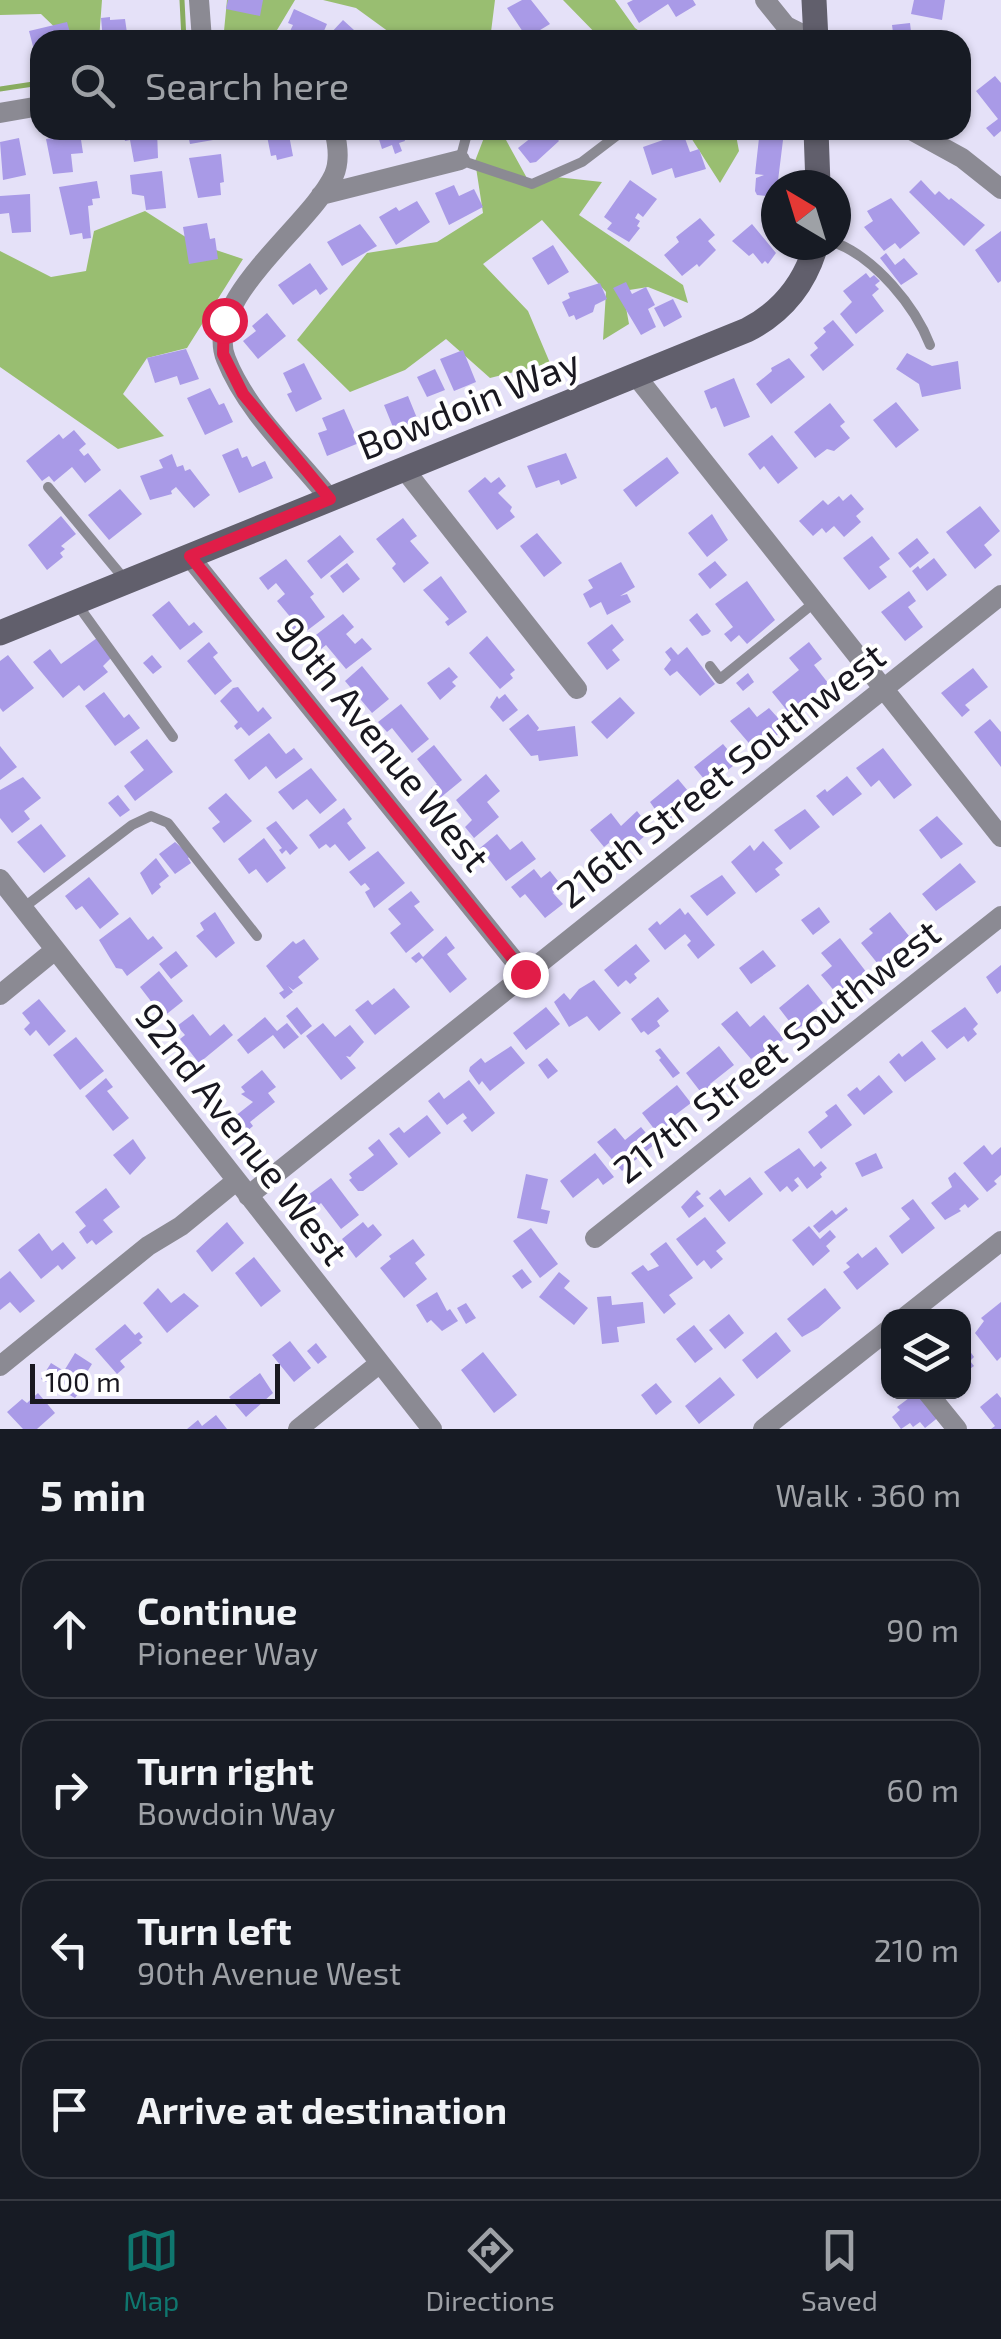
<!DOCTYPE html>
<html lang="en">
<head>
<meta charset="utf-8">
<style>
	body { margin:0; font-family:"Exo 2",sans-serif; background:#20242c; color:#f1f3f6 }
	.controls { position:absolute; right:30px; bottom:30px; display:grid; overflow:hidden; border-radius:20px; box-shadow:0 2px 8px #0004 }
	.controls button { width:90px; height:90px; display:grid; place-items:center; padding:0; border:0; border-bottom:2px solid #363941; background:#171b24; color:#f1f3f6; font:50px sans-serif }
	.compass { position:absolute; left:761px; top:170px; width:90px; height:90px; border-radius:50%; background:#171b24; box-shadow:0 2px 8px #0004; rotate:322deg }
	.scale { position:absolute; left:30px; bottom:25px; width:250px; box-sizing:border-box; padding-left:10px; border:5px solid #191820; border-top:0; font-size:28px; line-height:35px; white-space:nowrap; color:#191820; -webkit-text-stroke:8px #fff; paint-order:stroke }
	.stop { position:absolute; width:30px; height:30px; margin:-22px; border:8px solid #e11d48; border-radius:50%; background:#fff }
	.stop.end { background:#e11d48; border-color:#fff; box-shadow:0 2px 10px #0008 }
	.list { margin:0; padding:0; list-style:none }
	h2 { display:flex; justify-content:space-between; align-items:center; height:130px; margin:0; padding:0 40px; font-size:42px }
	h2 small { font-size:32px; font-weight:400; color:#9ea1a6 }
	.list li { display:grid; grid-template-columns:65px 1fr auto; gap:30px; align-items:center; box-sizing:border-box; height:140px; margin:0 20px 20px; padding:0 20px; border:2px solid #363941; border-radius:30px }
	.list b { display:block; font-size:38px; white-space:nowrap }
	.list p { margin:0; font-size:32px; white-space:nowrap; color:#9ea1a6 }
	.list em { font-size:32px; font-style:normal; color:#9ea1a6 }
	.icon { flex:none; width:55px; height:55px; fill:none; stroke:currentColor; stroke-width:2; stroke-linecap:round; stroke-linejoin:round }
	.map { position:relative; flex:none; width:1001px; height:1429px; overflow:hidden }
	.search { position:absolute; background:#171b24; box-shadow:0 2px 8px #0004; left:30px; right:30px; top:30px; height:110px; display:flex; align-items:center; gap:25px; box-sizing:border-box; padding:0 35px; border-radius:30px; color:#9ea1a6; font-size:38px }
	.sheet { height:770px; background:#171b24 }
	nav { display:flex; justify-content:space-around; align-items:center; box-sizing:border-box; height:140px; border-top:2px solid #363941; background:#171b24; font-size:28px; color:#9ea1a6 }
	nav a { display:grid; justify-items:center; gap:5px }
	nav .on { color:#0f766e }
	.map>svg:first-child { display:block }
	.forest { fill:#99be71 }
	.lines { fill:none; stroke-linecap:round; stroke-linejoin:round }
	.stream { stroke:#88ac5f; stroke-width:5 }
	.building { fill:#a99ae7 }
	.lane { stroke:#8b8a93; stroke-width:10 }
	.street { stroke:#8b8a93; stroke-width:20 }
	.secondary { stroke:#615f6c; stroke-width:25 }
	.route { stroke:#e11d48; stroke-width:12 }
	.labels { text-anchor:middle; dominant-baseline:central; stroke-width:8; stroke-linejoin:round; paint-order:stroke }
	.street-label { font-size:38px; fill:#191820; stroke:#fff }
</style>
</head>
<body>
<div class="map">
<svg width="1001" height="1429" viewBox="0 0 1001 1429">
	<rect width="100%" height="100%" fill="#e5e1f8"/>
	<!-- forest -->
	<path class="forest" d="M0 0H102L99 40H68L41 14 0 15Z
		M227 0H295L271 40H240L224 31Z
		M323 0H495L490 40H454L450 36 445 40H400L356 8Z
		M563 0H615L635 28 652 40H602Z
		M487 130H512L506 140 528 180 556 177 602 182 579 215 683 285 688 303 648 287 623 291 629 324 603 340 606 292 542 220 483 264 528 311 550 363 490 378 446 339 405 370 350 392 297 340 367 253 437 242 483 213 475 161Z
		M686 130H735L739 151 720 183Z
		M145 211 195 243 243 259 187 348 147 358 123 394 164 436 118 449 0 367V251L51 277 86 271 94 231Z"/>
	<g class="lines">
		<!-- stream -->
		<path class="stream" d="M182 0 184 40
			M0 89 40 83"/>
	</g>
	<!-- building -->
	<path class="building" d="M228 0H263L260 16 226 9Z
		M522 0H531L550 24 527 38 507 8Z
		M633 0H693L696 5 676 17 668 4 639 23 627 3Z
		M914 0H945L942 20 911 14Z
		M294 9 327 24 320 40H309L290 31 293 25 288 23Z
		M110 17V20L125 19 128 40H103L101 18Z
		M343 20 365 40H332L329 35Z
		M67 22 72 40H40V53L35 54 29 31Z
		M910 23 912 40H894L892 25Z
		M995 76 1001 83V131L994 137 986 128 998 119 976 91Z
		M123 130H157L158 158 134 162 130 140 125 141Z
		M187 130H211L213 140 190 144Z
		M288 130 293 156 277 160 276 155 271 156 266 131Z
		M370 130H401L405 141 399 143 402 151 395 154 392 145 382 149 377 133 371 135Z
		M541 130H551L559 141 536 162 530 163 518 148Z
		M80 133 83 153 71 154 73 172 53 174 46 139Z
		M683 133 690 152 699 149 706 169 675 178 672 168 652 175 643 147Z
		M19 138 26 175 3 180 0 142Z
		M759 138 783 140 776 197 757 195 755 191 756 178 764 175 755 174Z
		M221 154 224 182 220 183 221 195 198 198 189 158Z
		M162 171 166 208 146 210 144 196 132 194 130 175Z
		M630 180 657 199 643 217 638 213 635 218 640 221 637 226 640 228 629 242 607 229 612 223 604 217Z
		M921 180 935 195 939 191 949 200 951 198 985 225 964 246 909 192Z
		M97 181 100 198 92 199 93 205 88 206 91 238 83 239 82 233 70 235 59 187Z
		M454 185 459 196 474 189 483 207 449 225 435 193Z
		M30 194 31 232 12 233 9 213 0 214V196Z
		M891 198 920 233 900 249 895 243 884 251 864 227 873 221 867 211Z
		M417 201 430 222 396 245 379 217 396 207 399 211Z
		M700 218 715 235 708 241 716 250 699 267 697 264 682 276 664 255 679 242 676 237Z
		M207 223 210 239 215 238 218 259 189 264 183 227Z
		M360 224 377 246 342 266 327 242Z
		M752 224 776 253 768 264 765 261 762 264 753 253 749 256 732 241Z
		M1001 231V281L998 283 975 250Z
		M553 245 569 272 548 285 532 258Z
		M886 253 895 265 904 258 918 274 901 285 880 258Z
		M310 263 328 289 320 295 316 289 293 305 278 285Z
		M866 273 870 278 874 275 880 281 875 285 879 289 872 295 884 311 856 334 840 314 852 302 843 291Z
		M626 282 632 294 646 287 655 305 648 309 656 327 641 335 613 288Z
		M600 283 607 299 595 305 593 312 576 320 574 315 569 317 562 302 570 298 568 293Z
		M673 299 682 317 664 327 654 308Z
		M267 313 286 336 258 359 243 341 256 331 252 326Z
		M833 320 854 345 823 371 810 355 818 348 814 343 826 332 823 328Z
		M186 349 199 379 180 385 177 376 155 383 147 358Z
		M463 350 476 382 454 391 440 359Z
		M907 353 932 366 958 361 961 389 922 397 919 384 896 369Z
		M789 358 805 377 771 404 756 384 772 371 771 368Z
		M304 363 322 399 296 412 287 394 292 392 283 373Z
		M435 369 445 390 427 397 417 377Z
		M734 378 750 417 724 427 716 407 711 409 704 391Z
		M210 388 219 405 224 403 233 422 205 435 187 398Z
		M408 396 419 423 395 432 384 405Z
		M896 402 919 430 896 448 873 420Z
		M830 403 845 422 840 426 850 438 834 451 827 449 815 458 794 432Z
		M344 409 359 443 327 456 318 433 327 430 322 418Z
		M74 430 86 444 79 450 84 456 88 453 101 470 85 483 72 467 54 482 49 476 42 481 26 461 59 434 63 439Z
		M772 435 798 468 778 484 764 466 760 470 748 454Z
		M238 448 242 458 247 456 252 467 265 461 273 478 239 493 222 455Z
		M566 453 577 478 561 485 559 480 536 488 527 466Z
		M172 454 177 467 183 465 185 471 190 469 210 495 194 508 176 487 171 491 172 494 150 500 140 476 163 468 159 460Z
		M667 457 679 473 636 507 623 490Z
		M485 477 491 483 499 477 506 486 498 493 512 507 510 511 515 517 497 530 468 491Z
		M120 489 142 514 109 540 88 515Z
		M851 494 864 509 856 516 861 522 844 537 834 526 826 533 822 528 813 536 799 521 823 500 828 505 839 496 843 501Z
		M980 506 1000 531 984 545 992 555 975 569 946 532Z
		M712 514 728 540 707 557 688 533Z
		M61 516 76 534 61 546 65 549 60 553 63 557 47 570 28 545Z
		M403 518 417 536 410 541 429 563 404 583 392 568 396 564 376 539Z
		M537 533 562 563 544 577 520 546Z
		M340 535 354 552 321 579 307 561Z
		M872 536 890 559 879 567 887 577 869 590 843 558Z
		M917 538 929 553 910 568 898 553Z
		M934 558 947 575 927 591 912 571 918 566 920 569Z
		M286 559 314 594 310 597 325 617 296 639 285 624 292 619 277 601 285 594 276 583 268 590 259 578Z
		M715 561 727 575 710 589 698 574Z
		M621 562 635 587 620 596 627 594 631 602 607 615 601 602 590 608 583 594 593 588 588 580Z
		M347 563 360 579 343 593 330 576Z
		M441 576 467 612 448 626 445 622 449 619 423 590Z
		M747 581 775 620 747 644 739 635 731 642 724 634 733 627 715 604Z
		M909 591 916 601 908 607 923 627 905 641 881 612Z
		M169 601 189 626 194 622 203 632 180 650 152 615Z
		M697 613 711 631 708 634 702 636 689 620Z
		M343 614 354 627 346 634 355 644 362 638 372 649 346 669 326 645 321 649 312 638Z
		M612 624 624 640 612 650 620 660 607 670 587 643Z
		M487 636 515 670 510 674 513 678 500 689 469 653Z
		M97 638 112 657 103 666 108 672 84 691 79 685 63 698 33 662 50 649 61 664Z
		M209 642 218 653 213 657 232 681 215 695 187 661Z
		M809 642 822 659 814 665 828 683 789 713 772 692 799 670 789 658Z
		M671 647 678 655 687 647 715 684 700 696 677 671 670 676 664 669 671 660 665 652Z
		M8 655 34 688 3 712 0 708V661Z
		M152 655 162 667 153 674 143 663Z
		M362 666 389 699 372 713 345 681Z
		M449 667 458 677 452 682 456 686 440 700 427 683Z
		M973 668 988 687 965 705 970 710 962 717 941 693Z
		M748 673 754 682 743 691 736 683Z
		M238 687 258 712 263 707 272 718 249 736 241 727 237 730 234 726 238 722 220 701 233 688Z
		M104 692 124 718 129 714 140 728 115 746 85 706Z
		M505 694 518 710 503 722 490 707 497 696 499 699Z
		M620 697 635 713 607 739 591 722Z
		M401 704 429 739 412 753 392 728 387 732 378 722Z
		M749 707 757 717 769 708 787 728 776 736 773 733 754 749 730 721Z
		M528 714 539 728 537 731 575 726 578 756 539 761 538 755 531 756 509 729Z
		M990 719 1001 732V767L974 732Z
		M269 733 286 754 294 748 303 759 276 779 266 766 249 780 234 760Z
		M147 739 173 772 135 801 124 786 144 770 130 752Z
		M723 744 738 762 709 785 694 767Z
		M434 745 462 780 440 798 431 788 437 784 417 759Z
		M0 746 17 767 0 780Z
		M883 748 912 785 894 799 879 780 871 787 856 768Z
		M311 768 337 800 320 814 307 799 293 810 278 792Z
		M486 774 500 791 487 802 499 817 474 838 465 827 472 820 456 800Z
		M847 776 862 794 833 816 816 796 825 789 827 792Z
		M23 777 41 798 24 811 30 819 12 833 0 818V790Z
		M678 779 693 797 665 824 650 802Z
		M226 793 252 821 224 843 212 828 220 822 208 808Z
		M118 795 130 810 120 817 108 803Z
		M344 808 352 819 347 823 366 848 349 861 335 844 330 848 326 844 319 849 309 835Z
		M805 809 820 827 790 850 774 830Z
		M637 811 652 830 628 850 631 853 622 860 609 843 604 847 590 830 611 813 621 826Z
		M937 816 963 844 941 859 919 830Z
		M276 821 298 848 290 855 286 850 282 854 279 850 282 848 266 828Z
		M41 824 66 856 44 873 17 842Z
		M497 834 510 850 522 841 536 859 506 881 480 848Z
		M264 838 286 868 267 883 256 869 249 874 238 859Z
		M763 841 783 863 775 869 780 875 756 893 731 862 750 845 754 851Z
		M175 842 191 856 188 858 191 863 175 874 159 854Z
		M378 851 405 883 374 908 365 892 370 889 365 883 361 886 349 872Z
		M156 858 169 876 159 884 161 887 152 895 140 873Z
		M960 863 976 882 936 911 922 894Z
		M534 869 541 878 550 871 562 886 553 893 563 904 545 918 525 894 520 898 511 887Z
		M722 875 736 893 707 916 690 896Z
		M89 877 119 914 100 929 82 906 76 910 65 896Z
		M411 891 420 902 414 906 434 930 406 953 390 933 401 924 388 909Z
		M819 907 830 922 813 935 801 920Z
		M680 908 685 915 688 912 715 945 698 959 687 945 691 941 685 934 665 950 648 929 657 921 660 925Z
		M215 912 235 943 216 958 196 936 204 930 200 923Z
		M890 912 909 936 878 964 861 943 873 933 869 929Z
		M130 917 148 940 153 936 163 948 127 976 122 969 116 968 99 940Z
		M446 936 455 948 447 954 467 979 450 993 422 958 416 963 411 958 419 952 423 957Z
		M840 938 867 973 836 993 821 975 832 966 821 953Z
		M304 939 319 959 298 977 303 983 293 990 288 986 293 992 284 999 279 993 284 990 266 966 293 941 296 944Z
		M636 944 650 961 634 974 637 978 630 984 626 980 618 987 604 970Z
		M763 950 776 966 751 984 739 968Z
		M176 951 188 966 171 979 159 964Z
		M1001 965V991L997 994 986 977Z
		M159 971 183 1001 163 1017 140 987Z
		M594 980 621 1013 599 1031 587 1016 569 1027 554 1002 564 993 570 1000 579 989Z
		M808 984 823 1003 803 1019 806 1023 796 1030 779 1008Z
		M394 988 410 1007 375 1035 355 1010 368 1000 372 1005Z
		M658 997 669 1011 657 1021 660 1026 648 1035 644 1031 641 1033 631 1019Z
		M39 999 66 1031 49 1046 36 1030 30 1036 24 1029 30 1023 22 1013Z
		M297 1007 312 1026 301 1035 286 1016Z
		M546 1007 560 1024 526 1050 513 1033Z
		M965 1007 978 1024 973 1029 977 1034 968 1042 964 1036 947 1049 931 1031Z
		M737 1011 750 1027 764 1015 784 1039 774 1047 771 1043 766 1047 768 1050 760 1057 758 1054 751 1059 721 1024Z
		M193 1014 210 1036 224 1024 233 1035 199 1063 180 1039 185 1035 177 1026Z
		M265 1017 277 1031 287 1023 299 1037 284 1049 273 1035 248 1054 237 1040Z
		M323 1023 335 1037 350 1025 364 1042 350 1057 346 1056 356 1068 341 1080 306 1036Z
		M76 1037 104 1071 80 1090 53 1055Z
		M922 1041 936 1059 905 1082 889 1062 899 1053 902 1057Z
		M511 1046 525 1063 490 1091 482 1081 479 1085 469 1071 470 1067 481 1058 485 1063Z
		M719 1046 734 1065 710 1084 713 1087 703 1095 686 1073Z
		M660 1048 680 1073 673 1078 659 1060 661 1058 655 1051Z
		M547 1058 558 1071 548 1079 538 1065Z
		M262 1070 276 1087 268 1093 275 1102 250 1122 253 1126 246 1132 234 1117 253 1102 241 1094 245 1092 241 1087Z
		M879 1075 893 1092 864 1115 847 1095 857 1087 860 1091Z
		M106 1078 113 1087 107 1091 129 1118 113 1131 85 1096Z
		M469 1080 495 1113 472 1132 463 1121 467 1118 463 1113 447 1125 428 1101 439 1092 444 1099Z
		M677 1085 691 1103 666 1122 672 1129 661 1138 642 1113Z
		M836 1104 852 1125 821 1149 808 1132 828 1116 825 1112Z
		M427 1115 441 1133 409 1158 389 1134 399 1127 404 1133Z
		M641 1127 655 1144 622 1171 597 1142 615 1128 625 1140Z
		M133 1139 146 1158 130 1175 113 1155Z
		M379 1139 398 1164 363 1191H358L349 1180 352 1178 349 1174 374 1155 368 1148Z
		M984 1145 992 1155 1001 1147V1175L994 1181 997 1184 987 1192 963 1163Z
		M799 1148 814 1167 821 1161 827 1168 820 1174 822 1177 807 1189 798 1177 794 1180 799 1186 792 1192 787 1186 780 1192 764 1172Z
		M595 1153 614 1177 603 1185 598 1178 573 1198 560 1181Z
		M876 1153 883 1168 862 1177 855 1163Z
		M955 1172 979 1199 968 1208 965 1204 959 1209 961 1211 945 1220 931 1203 952 1187 948 1178Z
		M526 1174 548 1179 541 1209 550 1211 547 1224 517 1218Z
		M750 1177 763 1194 729 1222 709 1198 720 1189 725 1196Z
		M331 1178 359 1215 341 1229 321 1203 313 1210 304 1198Z
		M106 1188 120 1207 103 1220 113 1232 96 1245 92 1240 87 1244 79 1232 86 1226 75 1212Z
		M697 1190 701 1194 696 1197 704 1206 689 1218 681 1207Z
		M913 1199 935 1228 902 1254 889 1236 910 1219 901 1208Z
		M846 1207 848 1210 819 1233 813 1226 832 1210 836 1215Z
		M705 1217 726 1243 716 1251 723 1259 711 1269 704 1260 697 1266 676 1239Z
		M227 1222 244 1243 212 1272 196 1251Z
		M363 1222 368 1228 373 1224 382 1235 356 1258 342 1239Z
		M809 1226 820 1239 830 1230 836 1237 826 1246 830 1251 813 1266 792 1240Z
		M531 1228 558 1264 540 1278 513 1241Z
		M39 1233 52 1251 63 1242 76 1258 62 1270 58 1265 41 1279 18 1250Z
		M413 1239 425 1255 415 1263 427 1279 404 1298 380 1268 391 1259 389 1256Z
		M666 1242 693 1278 669 1295 676 1304 664 1314 631 1273 643 1265 648 1271 659 1266 650 1254Z
		M876 1247 889 1264 857 1290 843 1272 850 1267 846 1263 858 1253 862 1258Z
		M254 1257 281 1291 261 1307 235 1273Z
		M522 1269 532 1282 522 1289 512 1276Z
		M10 1271 35 1301 20 1313 10 1302 0 1310V1279Z
		M559 1272 570 1281 564 1288 588 1308 574 1325 539 1297Z
		M158 1288 171 1303 184 1293 199 1306 167 1333 143 1303Z
		M825 1288 841 1308 818 1328 802 1337 787 1319Z
		M437 1292 447 1311 450 1309 458 1321 442 1331 431 1320 427 1323 416 1305Z
		M611 1296 612 1305 643 1302 645 1323 617 1327 619 1342 602 1344 597 1297Z
		M1001 1302V1357L997 1361 975 1333 984 1321 981 1318Z
		M466 1303 476 1318 466 1324 457 1308Z
		M729 1314 744 1333 725 1349 709 1330Z
		M125 1324 135 1335 139 1332 143 1337 139 1340 142 1343 120 1361 125 1367 117 1374 95 1349Z
		M694 1325 713 1349 695 1363 676 1339Z
		M776 1332 791 1351 757 1379 742 1360Z
		M290 1341 311 1368 294 1382 272 1355Z
		M316 1343 327 1357 318 1364 307 1351Z
		M964 1343 974 1357 970 1361 974 1366 964 1373Z
		M483 1352 517 1395 494 1413 461 1370Z
		M75 1353 92 1364 84 1377 88 1380 75 1398 41 1379 51 1363 64 1371Z
		M260 1373 273 1393 246 1417 229 1397Z
		M720 1377 735 1395 699 1424 685 1406Z
		M656 1383 672 1402 656 1415 641 1395Z
		M917 1392 940 1416 925 1428 920 1422 913 1427 910 1423 901 1429 892 1417 900 1410 897 1407Z
		M38 1393 55 1413 37 1429H23L7 1412 22 1399 27 1403Z
		M997 1393 1001 1398V1429H991L995 1426 980 1407Z
		M216 1415 227 1429H187L198 1420 202 1426Z"/>
	<g class="lines">
		<!-- lane -->
		<path class="lane" d="M468 130 460 160 532 184 582 162 624 130
			M836 243C876 259 915 306 930 345
			M48 487 126 581
			M77 604 173 737
			M710 666 720 679 815 602
			M23 908 132 825 151 816 168 823 257 936"/>
		<!-- street -->
		<path class="street" d="M199 0 202 40
			M765 0 786 26 814 40
			M0 113 40 106
			M911 130 962 158 1001 189
			M321 195 460 160
			M636 376 1001 837
			M404 469 577 689
			M330 499C295 455 247 412 226 359 202 300 311 225 334 175 340 161 338 145 334 130
			M189 556 525 974
			M0 879 432 1429
			M0 995 55 950
			M248 1196 1001 595
			M595 1238 1001 916
			M906 1316 1001 1241
			M0 1366 148 1246 181 1226 236 1181
			M927 1392 957 1429
			M298 1429 380 1363
			M763 1429 888 1330"/>
		<!-- secondary -->
		<path class="secondary" d="M814 0 816 40
			M816 130 818 185
			M0 633 747 330C782 312 805 284 816 245"/>
	</g>
	<g class="lines">
		<!-- route -->
		<path class="route" d="M224 320 223 354 243 394 330 499 190 556 525 974"/>
	</g>
	<g class="labels">
		<!-- street labels -->
		<g class="street-label">
			<text transform="translate(468 403) rotate(-22)">Bowdoin Way</text>
			<text transform="translate(384 743) rotate(51)">90th Avenue West</text>
			<text transform="translate(720 774) rotate(-38)">216th Street Southwest</text>
			<text transform="translate(776 1050) rotate(-38)">217th Street Southwest</text>
			<text transform="translate(243 1133) rotate(52)">92nd Avenue West</text>
		</g>
	</g>
</svg>
<div class="controls">
<button><svg class="icon" aria-label="layers" viewBox="0 0 24 24"><path d="M12 4l9 5-9 5-9-5zM3 14l9 5 9-5"/></svg></button>
</div>
<svg class="compass" viewBox="-18 -18 36 36"><path d="M0-13l5 13h-10z" fill="#e53935"/><path d="M0 13l5-13h-10z" fill="#9ea1a6"/></svg>
<div class="scale">100 m</div>
<div class="stop" style="left:224px;top:320px"></div>
<div class="stop end" style="left:525px;top:974px"></div>
<div class="search"><svg class="icon" aria-label="search" viewBox="0 0 24 24"><circle cx="10" cy="10" r="6"/><path d="M15 15l6 6"/></svg>Search here</div>
</div>
<section class="sheet">
<h2>5 min<small>Walk · 360 m</small></h2>
<ul class="list">
<li><svg class="icon" aria-label="ahead" viewBox="0 0 24 24"><path d="M12 20V5M6 11l6-6 6 6"/></svg><div><b>Continue</b><p>Pioneer Way</p></div><em>90 m</em></li>
<li><svg class="icon" aria-label="right" viewBox="0 0 24 24"><path d="M7 20v-9h11M14 6l5 5-5 5"/></svg><div><b>Turn right</b><p>Bowdoin Way</p></div><em>60 m</em></li>
<li><svg class="icon" aria-label="left" viewBox="0 0 24 24"><path d="M17 20v-9H6M10 6l-5 5 5 5"/></svg><div><b>Turn left</b><p>90th Avenue West</p></div><em>210 m</em></li>
<li><svg class="icon" aria-label="arrive" viewBox="0 0 24 24"><path d="M6 21V4h12l-3 4 3 4H6"/></svg><div><b>Arrive at destination</b></div></li>
</ul>
</section>
<nav>
<a class="on"><svg class="icon" aria-label="map" viewBox="0 0 24 24"><path d="M3 6l6-2 6 2 6-2v14l-6 2-6-2-6 2zM9 4v14M15 6v14"/></svg>Map</a>
<a><svg class="icon" aria-label="directions" viewBox="0 0 24 24"><path d="M12 3l9 9-9 9-9-9zM9 14v-3h6M13 9l2 2-2 2"/></svg>Directions</a>
<a><svg class="icon" aria-label="saved" viewBox="0 0 24 24"><path d="M7 4h10v16l-5-4-5 4z"/></svg>Saved</a>
</nav>
</body>
</html>
